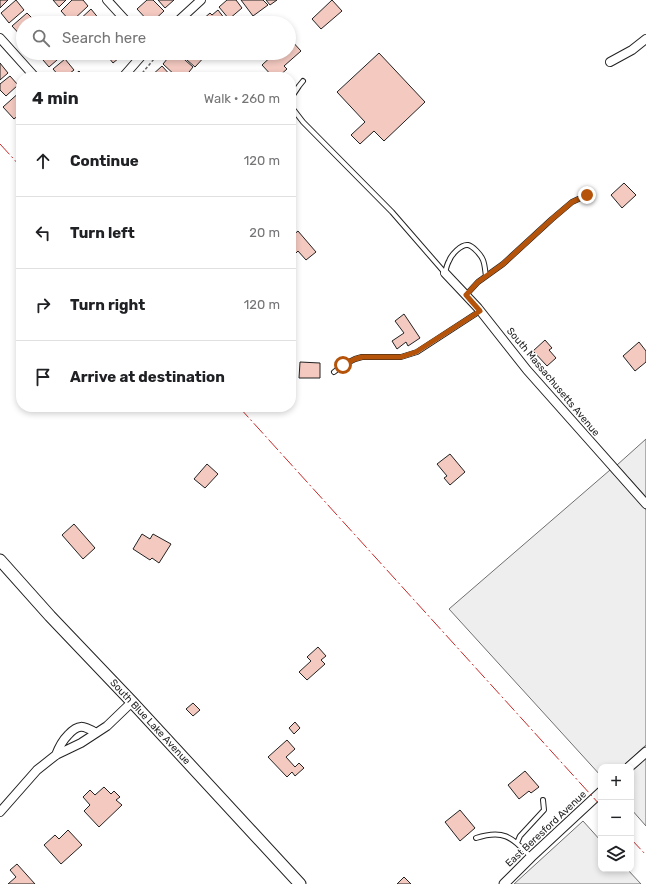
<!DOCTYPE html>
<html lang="en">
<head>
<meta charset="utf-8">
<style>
	body { margin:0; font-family:Rubik,sans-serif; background:#f6f6f6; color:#202124 }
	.controls { position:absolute; right:12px; bottom:12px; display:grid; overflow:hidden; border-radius:8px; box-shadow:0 2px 6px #0003 }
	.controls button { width:36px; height:36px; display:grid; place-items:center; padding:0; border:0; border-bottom:1px solid #e0e0e0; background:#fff; color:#202124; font:20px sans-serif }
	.stop { position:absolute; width:12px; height:12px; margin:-9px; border:3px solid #b45309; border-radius:50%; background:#fff }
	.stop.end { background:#b45309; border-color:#fff; box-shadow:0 1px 4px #0008 }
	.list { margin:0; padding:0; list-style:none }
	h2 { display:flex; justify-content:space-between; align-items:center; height:52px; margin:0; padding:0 16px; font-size:17px }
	h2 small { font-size:13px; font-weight:400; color:#757577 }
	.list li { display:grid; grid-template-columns:26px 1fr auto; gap:12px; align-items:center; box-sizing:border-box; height:72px; padding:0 16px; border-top:1px solid #e0e0e0 }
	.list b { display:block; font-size:15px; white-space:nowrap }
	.list em { font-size:13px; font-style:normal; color:#757577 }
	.icon { flex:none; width:22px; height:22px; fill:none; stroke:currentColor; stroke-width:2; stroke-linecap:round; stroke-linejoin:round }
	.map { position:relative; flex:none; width:646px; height:884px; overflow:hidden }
	.search { position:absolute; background:#fff; box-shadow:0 2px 6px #0003; left:16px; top:16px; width:280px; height:44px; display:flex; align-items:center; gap:10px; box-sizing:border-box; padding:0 14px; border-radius:22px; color:#757577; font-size:15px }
	.panel { position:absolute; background:#fff; box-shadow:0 2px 6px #0003; left:16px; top:72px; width:280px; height:340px; border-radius:16px }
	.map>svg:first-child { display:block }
	.green { fill:#eee; stroke:#6f6f6f }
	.building { fill:#f3c9c0; stroke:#222 }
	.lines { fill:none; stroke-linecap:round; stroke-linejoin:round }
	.service-casing { stroke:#222; stroke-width:6 }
	.minor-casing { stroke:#222; stroke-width:10 }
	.tertiary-casing { stroke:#222; stroke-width:11 }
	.secondary-casing { stroke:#222; stroke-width:13 }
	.path { stroke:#646464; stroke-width:1.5; stroke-dasharray:3 2; stroke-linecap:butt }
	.service { stroke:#fff; stroke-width:4 }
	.minor { stroke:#fff; stroke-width:8 }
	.tertiary { stroke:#fff; stroke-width:9 }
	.secondary { stroke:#fff; stroke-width:11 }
	.power { stroke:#c62828; stroke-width:1; stroke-dasharray:14 3 2 3; stroke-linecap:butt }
	.route { stroke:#b45309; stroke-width:5 }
	.labels { text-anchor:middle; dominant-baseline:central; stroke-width:3; stroke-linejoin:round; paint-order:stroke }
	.street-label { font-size:10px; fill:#222; stroke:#fff }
</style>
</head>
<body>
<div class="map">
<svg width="646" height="884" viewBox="0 0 646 884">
	<rect width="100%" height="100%" fill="#fff"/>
	<!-- green -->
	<path class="green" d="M646 439V497L617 465Z
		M610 470 646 510V745L622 767H601V776L449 609Z
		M646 758V826L631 809V772Z
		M583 821 601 841V869H627L641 884H514Z"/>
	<!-- building -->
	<path class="building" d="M0 0H8L0 8Z
		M16 0 24 10 9 23 1 13Z
		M53 0H66L59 7Z
		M72 0H83L88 6 71 22 61 11Z
		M147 0H153L164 11 151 23H150L137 9Z
		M158 0H174L165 8Z
		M227 0H236L242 8 229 19 219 7Z
		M241 0H263L268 5 253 16Z
		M266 0H277L270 5Z
		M332 0 342 11 321 29 312 19Z
		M91 9 100 20 96 23H78L77 22Z
		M218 10 228 23H204L202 20 210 13 212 15Z
		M27 13 37 23H23V38L12 26Z
		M290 39 301 51 284 66 287 69 278 77H273L262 65 275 53H289V40Z
		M43 53H65L49 67 43 60 47 57Z
		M105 53H125L113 63Z
		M172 53H177L193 67 185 77H177L163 64Z
		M179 53H207V54L195 67Z
		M379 53 425 102 384 141 374 131 360 144 351 135 365 122 337 92Z
		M65 59 74 70 65 77H60L53 69Z
		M0 63 8 73 0 80Z
		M162 66 172 77H150Z
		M79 71 84 77H72Z
		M10 76 18 85 6 96 0 90V84Z
		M21 91V113L14 119 3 107Z
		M624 183 636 195 622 208 611 195Z
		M298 231 316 252 306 260 298 251 295 254 291 249V237Z
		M404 314 420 338 408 346 406 342 397 349 392 341 404 333 395 321Z
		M545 340 552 348 549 350 556 358 547 366 533 351Z
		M639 342 646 351V362L635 371 623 356Z
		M300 362 320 363V378H299Z
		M450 454 465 472 450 485 444 478 447 476 437 464Z
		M207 464 218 474 205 488 194 479Z
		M74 524 95 548 83 559 62 535Z
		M142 534 150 539 153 534 171 544 159 563 152 558 150 560 133 549Z
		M318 647 326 656 321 660 325 664 307 680 299 672 311 661 307 657Z
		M193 703 200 710 193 716 186 709Z
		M295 722 300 728 294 734 289 728Z
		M287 740 295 749 286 757 295 767 299 763 304 768 295 776 292 772 287 777 268 757Z
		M525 771 539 787 531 793 529 791 519 799 508 785Z
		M104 787 111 794 114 791 120 797 116 800 122 805 99 827 84 811 90 805 83 797 90 790 95 795Z
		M460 810 475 828 460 841 445 822Z
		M68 830 82 845 61 864 44 845 55 835 59 839Z
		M17 864 35 884H8L16 877 10 870Z
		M404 877 411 884H397Z"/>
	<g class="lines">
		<defs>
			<path id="service" d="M291 98 299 86 303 81
				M291 99 293 109 303 122 392 212 445 273
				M445 273C446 269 447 264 449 261 451 255 461 244 468 245 473 246 481 255 483 260 485 265 485 271 486 276
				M466 295 478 282 503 264 552 219 572 202 587 195
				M334 372 343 365 355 359 362 357H401L417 352 480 311
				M476 838C504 829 511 837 531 857
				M517 843 520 836 544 810 543 800"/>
			<path id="minor" d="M107 0 128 23
				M176 23 201 0
				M0 38 35 77
				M610 62 632 50 646 39
				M123 77 144 53
				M445 273 478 308 527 370 646 504
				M56 755C59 747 62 741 68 735 78 724 83 725 96 733
				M0 812 37 770 56 755 81 743 107 726 132 702"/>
			<path id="tertiary" d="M629 767 646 752
				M504 884 531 857 601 792"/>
			<path id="secondary" d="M0 560 50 616 132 702 300 884"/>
		</defs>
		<!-- service casing -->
		<use href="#service" class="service-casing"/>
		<!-- minor casing -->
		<use href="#minor" class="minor-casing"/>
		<!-- tertiary casing -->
		<use href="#tertiary" class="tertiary-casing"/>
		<!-- secondary casing -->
		<use href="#secondary" class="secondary-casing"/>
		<!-- path -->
		<path class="path" d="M139 77 159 53"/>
		<!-- service -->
		<use href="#service" class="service"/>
		<!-- minor -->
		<use href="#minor" class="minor"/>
		<!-- tertiary -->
		<use href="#tertiary" class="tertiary"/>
		<!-- secondary -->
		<use href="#secondary" class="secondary"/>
		<!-- power -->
		<path class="power" d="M0 144 21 167
			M239 407 601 806
			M631 839 646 855"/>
	</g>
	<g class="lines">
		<!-- route -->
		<path class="route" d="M343 365 355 359 362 357H401L416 352 480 311 466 295 478 282 503 264 552 219 572 202 587 195"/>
	</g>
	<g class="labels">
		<!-- street labels -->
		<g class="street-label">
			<text transform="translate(553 382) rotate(50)">South Massachusetts Avenue</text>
			<text transform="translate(150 722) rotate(47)">South Blue Lake Avenue</text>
			<text transform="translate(546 829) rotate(-43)">East Beresford Avenue</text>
		</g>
	</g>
</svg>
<div class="controls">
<button>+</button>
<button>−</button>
<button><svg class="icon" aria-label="layers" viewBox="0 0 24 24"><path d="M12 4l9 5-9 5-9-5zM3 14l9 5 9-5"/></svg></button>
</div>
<div class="stop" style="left:343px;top:365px"></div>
<div class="stop end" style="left:587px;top:195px"></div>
<div class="search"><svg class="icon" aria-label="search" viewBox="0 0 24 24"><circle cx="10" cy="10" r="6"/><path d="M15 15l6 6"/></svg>Search here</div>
<section class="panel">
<h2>4 min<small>Walk · 260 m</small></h2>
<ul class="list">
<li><svg class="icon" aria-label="ahead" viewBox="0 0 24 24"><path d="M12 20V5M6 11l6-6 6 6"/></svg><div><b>Continue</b></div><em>120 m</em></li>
<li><svg class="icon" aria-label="left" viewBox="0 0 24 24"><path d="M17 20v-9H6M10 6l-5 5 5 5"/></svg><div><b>Turn left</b></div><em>20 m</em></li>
<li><svg class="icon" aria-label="right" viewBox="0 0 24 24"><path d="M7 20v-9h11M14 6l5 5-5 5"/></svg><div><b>Turn right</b></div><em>120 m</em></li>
<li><svg class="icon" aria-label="arrive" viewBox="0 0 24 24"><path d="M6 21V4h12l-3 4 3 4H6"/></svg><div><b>Arrive at destination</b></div></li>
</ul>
</section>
</div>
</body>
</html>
